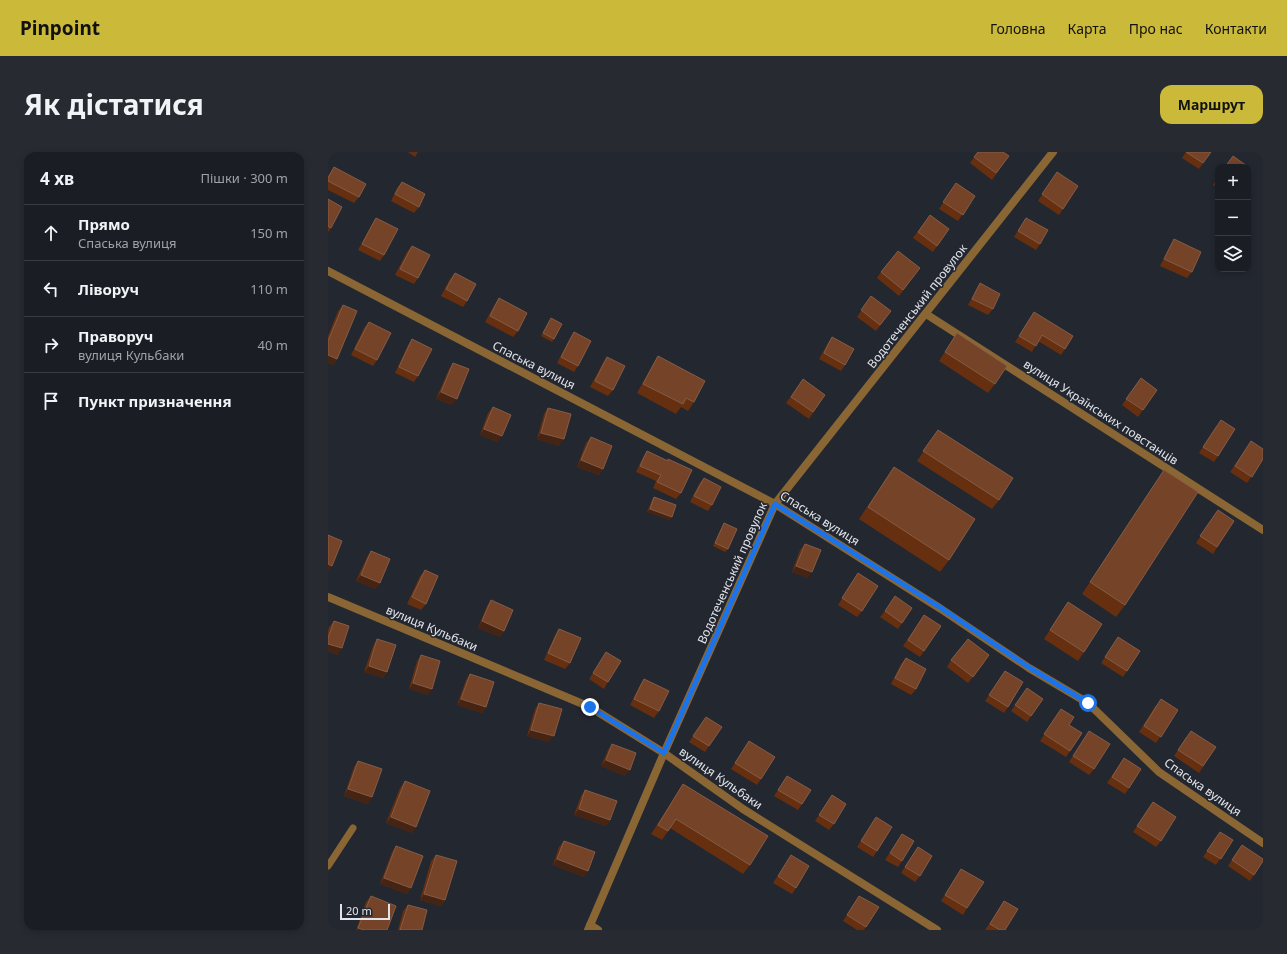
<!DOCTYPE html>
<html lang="uk">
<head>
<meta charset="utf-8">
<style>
	body { margin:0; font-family:"Noto Sans",sans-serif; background:#272a31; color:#f1f3f6 }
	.controls { position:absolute; right:12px; top:12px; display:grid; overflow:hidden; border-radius:8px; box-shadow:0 2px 6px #0003 }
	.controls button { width:36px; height:36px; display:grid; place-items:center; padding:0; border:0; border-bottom:1px solid #383b41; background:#1a1d24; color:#f1f3f6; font:20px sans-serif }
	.scale { position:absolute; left:12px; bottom:10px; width:50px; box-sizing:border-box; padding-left:4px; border:2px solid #e2e4eb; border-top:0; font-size:11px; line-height:14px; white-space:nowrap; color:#e2e4eb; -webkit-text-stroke:3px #232730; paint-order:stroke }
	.stop { position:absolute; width:12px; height:12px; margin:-9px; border:3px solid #1a73e8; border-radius:50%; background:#fff }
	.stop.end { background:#1a73e8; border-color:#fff; box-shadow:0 1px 4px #0008 }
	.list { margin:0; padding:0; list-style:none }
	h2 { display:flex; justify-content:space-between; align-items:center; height:52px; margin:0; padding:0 16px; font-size:17px }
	h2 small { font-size:13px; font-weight:400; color:#9fa2a6 }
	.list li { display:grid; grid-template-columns:26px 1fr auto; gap:12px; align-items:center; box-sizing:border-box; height:56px; padding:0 16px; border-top:1px solid #383b41 }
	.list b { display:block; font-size:15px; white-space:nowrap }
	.list p { margin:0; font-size:13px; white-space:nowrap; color:#9fa2a6 }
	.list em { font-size:13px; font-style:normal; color:#9fa2a6 }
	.icon { flex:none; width:22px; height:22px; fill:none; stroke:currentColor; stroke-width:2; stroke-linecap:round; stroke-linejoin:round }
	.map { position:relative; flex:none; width:935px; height:778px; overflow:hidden; border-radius:12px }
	header { display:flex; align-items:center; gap:24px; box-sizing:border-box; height:56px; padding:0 20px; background:#cbba39; color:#111 }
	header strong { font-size:19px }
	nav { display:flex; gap:22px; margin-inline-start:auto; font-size:14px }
	.intro { display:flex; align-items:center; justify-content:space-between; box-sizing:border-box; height:96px; padding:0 24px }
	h1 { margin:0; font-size:28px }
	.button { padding:10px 18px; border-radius:12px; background:#cbba39; color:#111; font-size:14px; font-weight:700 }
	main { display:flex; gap:24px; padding:0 24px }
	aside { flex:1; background:#1a1d24; border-radius:12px; box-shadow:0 2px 6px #0003 }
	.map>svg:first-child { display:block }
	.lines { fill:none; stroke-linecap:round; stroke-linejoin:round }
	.service { stroke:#8a6634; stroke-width:7 }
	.minor { stroke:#8a6634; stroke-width:8 }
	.tertiary { stroke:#8a6634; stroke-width:8 }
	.wall { fill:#663010 }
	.shaded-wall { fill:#462413 }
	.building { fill:#744328; stroke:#855c46 }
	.route { stroke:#1a73e8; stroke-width:5 }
	.labels { text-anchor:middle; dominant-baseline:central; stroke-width:3; stroke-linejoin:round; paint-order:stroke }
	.street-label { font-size:12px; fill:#e2e4eb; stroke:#232730 }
</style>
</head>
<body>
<header>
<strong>Pinpoint</strong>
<nav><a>Головна</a><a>Карта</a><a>Про нас</a><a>Контакти</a></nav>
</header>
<div class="intro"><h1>Як дістатися</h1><a class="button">Маршрут</a></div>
<main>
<aside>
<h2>4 хв<small>Пішки · 300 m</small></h2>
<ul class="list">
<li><svg class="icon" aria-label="ahead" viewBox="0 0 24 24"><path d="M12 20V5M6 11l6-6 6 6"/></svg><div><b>Прямо</b><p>Спаська вулиця</p></div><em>150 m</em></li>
<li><svg class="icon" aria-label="left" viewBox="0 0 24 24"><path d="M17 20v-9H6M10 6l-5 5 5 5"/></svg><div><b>Ліворуч</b></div><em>110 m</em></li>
<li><svg class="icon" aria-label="right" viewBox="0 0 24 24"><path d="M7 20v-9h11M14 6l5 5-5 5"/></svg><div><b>Праворуч</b><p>вулиця Кульбаки</p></div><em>40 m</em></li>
<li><svg class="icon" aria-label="arrive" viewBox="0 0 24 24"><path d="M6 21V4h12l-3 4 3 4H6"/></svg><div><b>Пункт призначення</b></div></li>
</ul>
</aside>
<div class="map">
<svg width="935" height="778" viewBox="0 0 935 778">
	<rect width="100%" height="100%" fill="#232730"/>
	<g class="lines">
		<!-- service -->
		<path class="service" d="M0 714 25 676"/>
		<!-- minor -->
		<path class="minor" d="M598 162 935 378
			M447 352 613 457 701 516 760 551 831 620 935 691
			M0 445 262 555 336 601 415 657 609 778
			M262 773 270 778"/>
		<!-- tertiary -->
		<path class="tertiary" d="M0 119 447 352
			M260 778 336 601 447 352 725 0"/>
	</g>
	<!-- wall -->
	<path class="wall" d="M80 0H90L87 5Z
		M650 0 681 4 664 28 642 11Z
		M858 0H883L871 17 854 6Z
		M6 15 31 45 26 51 0 38V24Z
		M729 20 735 57 731 63 710 49Z
		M890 25V36L885 33Z
		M74 30 91 55 86 61 63 49 69 36Z
		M628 31 647 44 630 69 611 57Z
		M0 47 3 76 0 80Z
		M602 63 621 77 605 100 585 86Z
		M48 66 56 103 52 109 30 98 44 72Z
		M698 66 712 92 708 98 686 85Z
		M846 87 864 120 859 126 832 114 842 94Z
		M84 94 90 126 86 132 67 123 79 100Z
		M592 116 571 144 549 126 553 120Z
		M127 121 139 149 135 155 113 144 122 127Z
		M652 131 665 157 660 163 640 153 648 138Z
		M543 144 563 159 548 179 529 165Z
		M171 146 190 179 185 185 157 170 167 152Z
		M15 153 9 207 5 213 0 211V184L10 159Z
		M706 160 737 197 733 203 710 189 704 200 687 190Z
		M223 166 226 187 224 190 213 184Z
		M41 170 49 208 45 214 23 203 36 176Z
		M246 180 250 214 246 220 229 211 242 186Z
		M629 181 667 232 660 241 611 209Z
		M504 185 517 213 513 219 491 207 500 191Z
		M84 187 90 224 86 230 67 221 80 193Z
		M330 204 366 250 360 259 353 255 348 262 309 241 324 214Z
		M279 205 285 238 280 244 262 235 275 211Z
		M125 211 124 253 108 247 121 217Z
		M813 226 829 238 810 265 794 253Z
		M475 227 497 243 481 267 458 251Z
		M165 255 170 290 152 283 160 261Z
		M220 256 231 294 209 287 216 262Z
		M888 274 890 304 886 310 871 301Z
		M610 278 671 348 664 357 589 309Z
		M263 285 275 317 271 323 249 315 258 291Z
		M919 295 935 307 919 331 902 320Z
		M319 299 353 341 348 347 325 336 328 329 308 320 315 305Z
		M566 315 621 408 612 420 531 367Z
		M836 318 797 453 788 465 754 442Z
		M376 326 384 353 380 359 362 350 371 332Z
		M326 345 342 368 319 360 324 348Z
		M890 358 906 369 885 402 868 391Z
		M396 371 400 397 397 400 385 394 394 375Z
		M477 392 480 426 464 420 472 398Z
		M43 399 52 431 47 437 28 429 39 405Z
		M97 418 98 452 93 458 79 452 92 424Z
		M530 421 534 459 529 465 510 453Z
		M163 448 176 479 172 485 150 476 159 454Z
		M740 450 756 500 750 509 716 487Z
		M584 456 570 477 552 465 557 459Z
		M596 463 613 474 592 505 575 494Z
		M6 469 14 496 9 503 0 499V479L1 475Z
		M231 477 242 511 237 517 216 508 227 483Z
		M49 487 59 520 55 526 36 520 45 494Z
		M786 491 812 499 795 525 773 511Z
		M278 500 280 530 276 537 261 527Z
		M93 503 100 543 81 537 89 509Z
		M578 506 588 537 583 543 563 532 573 512Z
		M623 508 657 510 640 531 619 515Z
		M142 522 158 555 154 561 129 553 138 528Z
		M673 525 680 555 676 561 657 549Z
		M316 527 331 559 326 566 302 553 312 533Z
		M699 536 715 547 699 570 683 559Z
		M211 551 221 590 199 584 207 557Z
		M828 553 850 558 828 591 811 580Z
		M733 557 741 573 754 581 738 605 712 589Z
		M378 565 381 594 377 600 361 590Z
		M757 585 766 617 761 623 741 610Z
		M858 585 888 595 871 621 846 604Z
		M421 589 433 627 429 633 403 617Z
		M284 592 297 624 273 614 280 598Z
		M796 606 813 617 797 642 779 631Z
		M30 609 40 652 16 644 26 615Z
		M459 624 474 652 470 658 446 644Z
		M77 629 84 681 58 671 72 636Z
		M355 632 422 713 415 722 342 676 334 688 323 682Z
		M257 638 282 668 278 674 246 663 253 644Z
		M504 643 506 672 501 678 487 669Z
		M825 650 833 689 828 695 805 680Z
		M548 665 549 699 545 705 529 695Z
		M892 680 905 688 888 713 875 705Z
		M574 682V709L570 715 557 708Z
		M236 689 256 725 225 713 231 695Z
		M68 694 79 742 52 732 64 700Z
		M590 695 592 724 587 730 573 721Z
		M909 700 935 709 922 729 900 714Z
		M108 703 117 748 113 754 92 748 103 709Z
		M463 703 468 736 464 742 445 731Z
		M633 717 639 756 635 763 613 749Z
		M43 744 59 778H28L38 750Z
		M531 744 551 755 536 778H529L515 769Z
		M676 749 677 778H657L672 755Z
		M80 753 94 778H70L75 759Z"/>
	<!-- shaded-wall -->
	<path class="shaded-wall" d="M0 203 9 207 5 213 0 211Z
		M113 240 129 247 124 253 108 247Z
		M156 277 174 284 170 290 152 283Z
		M213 281 236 287 231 294 209 287Z
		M253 308 275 317 271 323 249 315Z
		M322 357 344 365 342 368 319 360Z
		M0 412 4 414 0 419Z
		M468 414 484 420 480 426 464 420Z
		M33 423 52 431 47 437 28 429Z
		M154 469 176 479 172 485 150 476Z
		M0 492 14 496 9 503 0 499Z
		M41 514 59 520 55 526 36 520Z
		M85 531 104 537 100 543 81 537Z
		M133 547 158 555 154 561 129 553Z
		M203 578 226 584 221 590 199 584Z
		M278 608 302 618 297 624 273 614Z
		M20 637 44 645 40 652 16 644Z
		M251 657 282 668 278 674 246 663Z
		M63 665 88 675 84 681 58 671Z
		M229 707 260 719 256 725 225 713Z
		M56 726 83 736 79 742 52 732Z
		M96 742 117 748 113 754 92 748Z
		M30 776 36 778H29Z"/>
	<!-- building -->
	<path class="building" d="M650 0H675L681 4 668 21 646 5Z
		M858 0H883L875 11Z
		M905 4 919 14 918 15H897Z
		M6 15 38 32 31 45 0 29V26Z
		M729 20 750 34 735 57 714 42Z
		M74 30 97 42 91 55 67 42Z
		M628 31 647 44 635 63 615 50Z
		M0 47 14 55 3 76 0 74Z
		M602 63 621 77 609 94 590 80Z
		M48 66 70 77 56 103 34 92Z
		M698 66 720 78 712 92 690 79Z
		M846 87 873 100 864 120 836 107Z
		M84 94 102 103 90 126 72 117Z
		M570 99 592 116 575 138 553 120Z
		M127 121 148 132 139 149 118 137Z
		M652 131 672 142 665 157 644 147Z
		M543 144 563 159 552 173 533 158Z
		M171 146 199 161 190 179 162 164Z
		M15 153 29 159 9 207 0 203V189Z
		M706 160 745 184 737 197 714 183 708 194 691 184Z
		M223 166 234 172 226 187 215 181Z
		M41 170 63 181 49 208 27 197Z
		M246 180 263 189 250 214 233 205Z
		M629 181 679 214 667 232 617 200Z
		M504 185 526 197 517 213 496 201Z
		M84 187 104 197 90 224 71 215Z
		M330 204 377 229 366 250 358 246 355 252 315 232Z
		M279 205 297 214 285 238 267 229Z
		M125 211 141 217 129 247 113 240Z
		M813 226 829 238 815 258 798 247Z
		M475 227 497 243 485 260 463 245Z
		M165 255 183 263 174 284 156 277Z
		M220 256 243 262 236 287 213 281Z
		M893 268 907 277 890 304 875 295Z
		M610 278 685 326 671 348 595 299Z
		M263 285 284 294 275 317 253 308Z
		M923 289 935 297V307L924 325 907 314Z
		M319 299 340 309V307L364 318 353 341 329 330 333 323 312 314Z
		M566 315 647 367 621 408 540 355Z
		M836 318 870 340 797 453 762 430Z
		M376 326 393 335 384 353 366 344Z
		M326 345 348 353 344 365 322 357Z
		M890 358 906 369 889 395 872 384Z
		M396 371 409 377 400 397 387 391Z
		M0 383 14 389 4 414 0 412Z
		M477 392 493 398 484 420 468 414Z
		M43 399 62 407 52 431 33 423Z
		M97 418 110 424 98 452 84 445Z
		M530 421 550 434 534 459 514 446Z
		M567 444 584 456 574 471 557 459Z
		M163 448 185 458 176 479 154 469Z
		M740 450 774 472 756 500 722 478Z
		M596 463 613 474 596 499 580 488Z
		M6 469 21 474 14 496 0 492V486Z
		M231 477 253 486 242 511 220 501Z
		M790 485 812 499 799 519 777 505Z
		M49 487 68 493 59 520 41 514Z
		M640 487 661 503 645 525 623 508Z
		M278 500 293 509 280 530 265 521Z
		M93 503 112 509 104 537 85 531Z
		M578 506 598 517 588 537 567 526Z
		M677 519 695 530 680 555 661 543Z
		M142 522 166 530 158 555 133 547Z
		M316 527 341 539 331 559 306 547Z
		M699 536 715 547 703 564 687 553Z
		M833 547 850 558 833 585 816 574Z
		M211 551 234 557 226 584 203 578Z
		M733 557 746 565 741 573 754 581 742 599 716 582Z
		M378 565 394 575 381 594 365 584Z
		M761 579 782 592 766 617 745 604Z
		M863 579 888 595 875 614 850 598Z
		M421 589 447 605 433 627 407 611Z
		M284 592 308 601 302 618 278 608Z
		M796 606 813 617 801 636 784 625Z
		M30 609 54 617 44 645 20 637Z
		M459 624 483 638 474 652 450 638Z
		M77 629 102 639 88 675 63 665Z
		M355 632 440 684 422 713 348 667 340 679 330 673Z
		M257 638 289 649 282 668 251 657Z
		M504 643 518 652 506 672 491 663Z
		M825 650 848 665 833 689 809 674Z
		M548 665 564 675 549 699 533 689Z
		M892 680 905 688 893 707 879 699Z
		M574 682 586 689 574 709 562 701Z
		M236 689 267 700 260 719 229 707Z
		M914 693 935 707V709L926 723 904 708Z
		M68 694 95 704 83 736 56 726Z
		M590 695 604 704 592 724 577 715Z
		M108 703 129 709 117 748 96 742Z
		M463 703 481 714 468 736 450 724Z
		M633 717 656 730 639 756 617 743Z
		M43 744 68 754 59 778H36L30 776Z
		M531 744 551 755 538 775 519 763Z
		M676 749 690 757 677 778H672L662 772Z
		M80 753 99 758 94 778H72Z"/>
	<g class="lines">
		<!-- route -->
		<path class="route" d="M262 555 336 601 447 352 613 456 702 516 760 551"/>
	</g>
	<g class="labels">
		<!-- street labels -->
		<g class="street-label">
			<text transform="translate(589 154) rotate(-52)">Водотеченський провулок</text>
			<text transform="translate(206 213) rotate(27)">Спаська вулиця</text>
			<text transform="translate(773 260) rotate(33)">вулиця Українських повстанців</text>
			<text transform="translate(492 366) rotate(32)">Спаська вулиця</text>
			<text transform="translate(404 421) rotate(-66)">Водотеченський провулок</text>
			<text transform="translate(104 476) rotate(23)">вулиця Кульбаки</text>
			<text transform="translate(393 626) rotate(35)">вулиця Кульбаки</text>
			<text transform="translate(875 635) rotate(35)">Спаська вулиця</text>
		</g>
	</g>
</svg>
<div class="controls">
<button>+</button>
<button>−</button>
<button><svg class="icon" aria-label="layers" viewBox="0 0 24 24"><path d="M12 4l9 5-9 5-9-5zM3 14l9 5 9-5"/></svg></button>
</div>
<div class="scale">20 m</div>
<div class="stop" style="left:760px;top:551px"></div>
<div class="stop end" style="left:262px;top:555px"></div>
</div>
</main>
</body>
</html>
